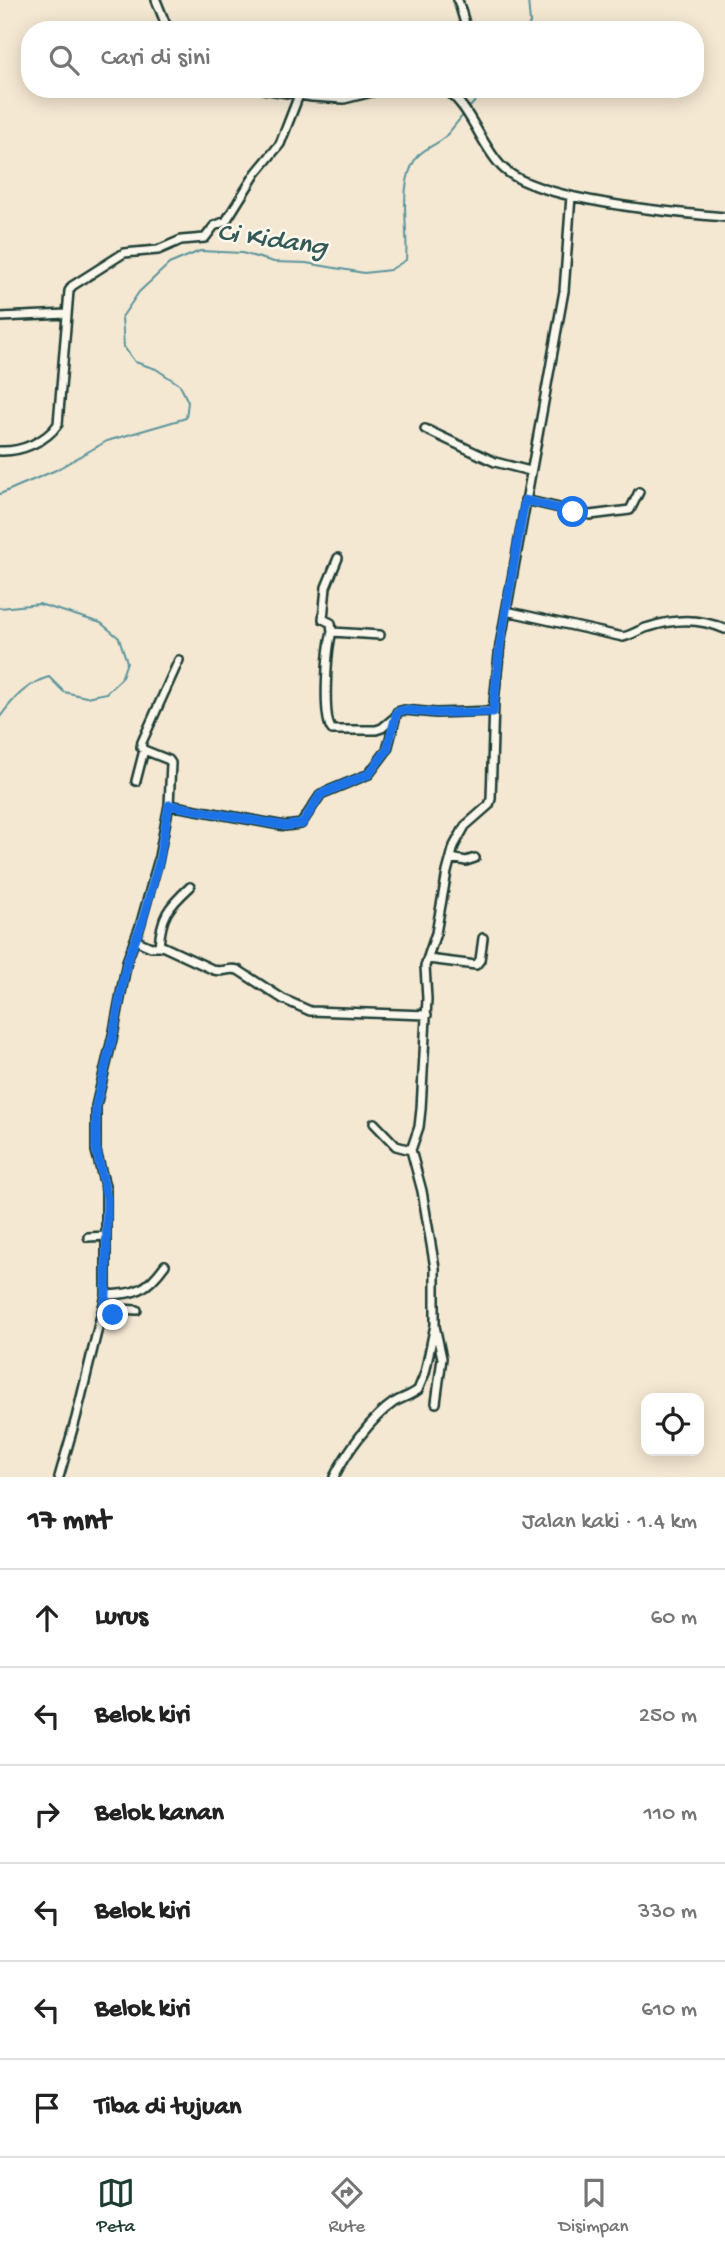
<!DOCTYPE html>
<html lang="id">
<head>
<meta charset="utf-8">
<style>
	body { margin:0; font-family:"Gochi Hand",sans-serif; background:#f2f2f2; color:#222 }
	.controls { position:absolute; right:21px; bottom:21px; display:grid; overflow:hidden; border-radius:14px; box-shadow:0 4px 18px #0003 }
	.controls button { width:63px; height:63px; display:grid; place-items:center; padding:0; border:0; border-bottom:2px solid #e0e0e0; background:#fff; color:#222; font:35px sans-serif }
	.stop { position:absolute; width:21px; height:21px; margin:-16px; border:5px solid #1a73e8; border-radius:50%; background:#fff }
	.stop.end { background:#1a73e8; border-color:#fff; box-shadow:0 2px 7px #0008 }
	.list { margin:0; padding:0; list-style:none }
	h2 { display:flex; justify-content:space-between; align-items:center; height:91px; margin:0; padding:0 28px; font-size:30px }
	h2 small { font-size:23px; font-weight:400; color:#767676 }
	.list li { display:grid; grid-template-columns:46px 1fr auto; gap:21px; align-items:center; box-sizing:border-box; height:98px; padding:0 28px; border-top:2px solid #e0e0e0 }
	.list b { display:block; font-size:26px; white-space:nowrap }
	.list em { font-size:23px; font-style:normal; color:#767676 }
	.icon { flex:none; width:38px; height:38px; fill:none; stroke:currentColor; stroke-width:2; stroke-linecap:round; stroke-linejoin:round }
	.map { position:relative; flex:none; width:725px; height:1477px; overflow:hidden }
	.search { position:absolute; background:#fff; box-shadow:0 4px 18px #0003; left:21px; right:21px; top:21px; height:77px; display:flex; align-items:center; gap:18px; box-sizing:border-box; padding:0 24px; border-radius:28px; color:#767676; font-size:26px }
	.sheet { height:679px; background:#fff }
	nav { display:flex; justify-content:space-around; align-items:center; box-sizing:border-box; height:98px; border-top:2px solid #e0e0e0; background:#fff; font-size:19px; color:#767676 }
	nav a { display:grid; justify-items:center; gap:4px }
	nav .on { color:#1f3d34 }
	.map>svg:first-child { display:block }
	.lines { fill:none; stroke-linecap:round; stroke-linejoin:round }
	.stream { stroke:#5a949c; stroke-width:2 }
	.minor-casing { stroke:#1f3d34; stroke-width:12 }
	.minor { stroke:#fbf7ec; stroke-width:7 }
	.route { stroke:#1a73e8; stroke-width:9 }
	.labels { text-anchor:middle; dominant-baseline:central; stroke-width:5; stroke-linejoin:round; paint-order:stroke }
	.water-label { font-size:28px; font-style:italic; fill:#335a57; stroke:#fbf7ec }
</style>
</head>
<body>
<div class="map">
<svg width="725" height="1477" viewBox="0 0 725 1477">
	<rect width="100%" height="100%" fill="#f5e8d3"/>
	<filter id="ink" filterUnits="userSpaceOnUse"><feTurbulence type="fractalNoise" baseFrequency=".0143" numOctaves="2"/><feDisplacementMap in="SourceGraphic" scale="14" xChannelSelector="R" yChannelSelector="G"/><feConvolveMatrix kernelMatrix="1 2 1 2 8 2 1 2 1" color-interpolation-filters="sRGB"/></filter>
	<g filter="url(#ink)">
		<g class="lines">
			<!-- stream -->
			<path class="stream" d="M526 30 530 23 528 0
				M468 109 486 89
				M0 494 56 470 107 441 186 418 188 402 180 385 156 369 135 362 124 347 122 317 139 292 169 264 200 251 242 253 274 262 306 263 364 273 390 270 406 260C409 228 397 187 416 158 422 150 435 145 443 139 451 131 457 122 464 114
				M0 608 39 604 101 623 119 638 127 662 121 679 106 693 86 697 64 692 49 677C27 683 13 699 0 717"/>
			<defs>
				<path id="minor" d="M156 0 168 30
					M458 0 467 30
					M263 89 312 97 344 99 384 89
					M445 89C471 107 480 144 502 167 535 201 675 213 725 217
					M0 317 67 314
					M425 429 495 462 530 471
					M0 451C20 452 46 442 58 424L69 291 72 286 124 253 158 250 181 240 205 238 214 226 226 221 256 173 280 144 299 95
					M525 500 590 515 630 510 639 492
					M506 611 623 637C633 635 640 629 649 627 676 618 700 618 725 629
					M332 632 331 623 323 619 326 587 338 558
					M380 635 332 632C327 649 322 718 332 730H376L382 728 393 719
					M136 781 144 750
					M169 805 285 826 301 824 321 794 369 774 387 750 397 712 404 710 436 713 493 711
					M451 858 466 861 475 858
					M135 940 151 947 162 946 214 970C223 973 229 967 238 970L283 999 310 1011 427 1015
					M159 947C161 916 168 907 190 887
					M428 959 476 965 480 960 483 938
					M374 1123 396 1146 411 1150
					M88 1237 106 1236
					M106 1295V1190L96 1151V1106L114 1031 127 961 140 926 158 862 169 805 171 763 169 760 144 750 141 747 142 742 179 660
					M101 1316H111L119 1309 137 1310
					M435 1326 442 1358 436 1403
					M59 1477 76 1418 106 1295C137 1294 147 1290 165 1265
					M334 1477C346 1453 371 1418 393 1403 401 1398 410 1396 418 1390L425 1373 435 1325V1268L422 1191 411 1150 419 1127 421 1109 427 999 425 966 436 933 447 872 454 846 465 826 489 805 491 799 494 702 500 645 564 291 571 196"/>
			</defs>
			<!-- minor casing -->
			<use href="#minor" class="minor-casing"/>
			<!-- minor -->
			<use href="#minor" class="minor"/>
		</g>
	</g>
	<g class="lines" filter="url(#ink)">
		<!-- route -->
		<path class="route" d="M113 1315 101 1316 106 1295 107 1198 96 1148V1106L114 1031 127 961 141 926 159 862 169 805 285 826 302 824 321 794 369 774 387 750 397 712 404 710 436 713 493 712 500 645 525 500 573 512"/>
	</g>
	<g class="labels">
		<!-- water labels -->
		<g class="water-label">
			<text transform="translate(272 241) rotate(8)">Ci Kidang</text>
		</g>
	</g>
</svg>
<div class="controls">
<button><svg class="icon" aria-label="locate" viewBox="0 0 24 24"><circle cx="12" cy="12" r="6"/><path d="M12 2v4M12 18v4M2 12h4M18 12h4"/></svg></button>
</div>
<div class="stop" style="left:573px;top:512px"></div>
<div class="stop end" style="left:113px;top:1315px"></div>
<div class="search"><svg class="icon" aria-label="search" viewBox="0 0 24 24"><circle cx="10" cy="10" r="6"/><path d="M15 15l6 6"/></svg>Cari di sini</div>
</div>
<section class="sheet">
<h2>17 mnt<small>Jalan kaki · 1.4 km</small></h2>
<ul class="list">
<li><svg class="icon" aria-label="ahead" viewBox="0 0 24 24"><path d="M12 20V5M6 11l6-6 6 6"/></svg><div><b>Lurus</b></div><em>60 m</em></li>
<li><svg class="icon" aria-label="left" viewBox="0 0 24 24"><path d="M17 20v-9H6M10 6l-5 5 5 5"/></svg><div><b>Belok kiri</b></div><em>250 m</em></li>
<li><svg class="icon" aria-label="right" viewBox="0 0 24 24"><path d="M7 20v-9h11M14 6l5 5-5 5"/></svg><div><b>Belok kanan</b></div><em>110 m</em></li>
<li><svg class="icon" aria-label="left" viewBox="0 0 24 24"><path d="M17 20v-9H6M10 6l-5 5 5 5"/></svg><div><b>Belok kiri</b></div><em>330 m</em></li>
<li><svg class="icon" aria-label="left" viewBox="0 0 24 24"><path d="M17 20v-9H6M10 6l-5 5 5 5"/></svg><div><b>Belok kiri</b></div><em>610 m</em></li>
<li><svg class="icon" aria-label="arrive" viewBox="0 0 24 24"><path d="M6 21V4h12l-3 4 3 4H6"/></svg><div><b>Tiba di tujuan</b></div></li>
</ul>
</section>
<nav>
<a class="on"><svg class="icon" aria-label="map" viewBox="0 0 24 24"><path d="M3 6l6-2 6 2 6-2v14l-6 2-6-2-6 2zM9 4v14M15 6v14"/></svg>Peta</a>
<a><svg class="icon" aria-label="directions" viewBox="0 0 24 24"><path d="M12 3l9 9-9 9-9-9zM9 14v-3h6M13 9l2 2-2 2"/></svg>Rute</a>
<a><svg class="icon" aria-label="saved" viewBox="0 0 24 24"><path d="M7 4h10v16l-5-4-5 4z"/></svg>Disimpan</a>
</nav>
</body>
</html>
